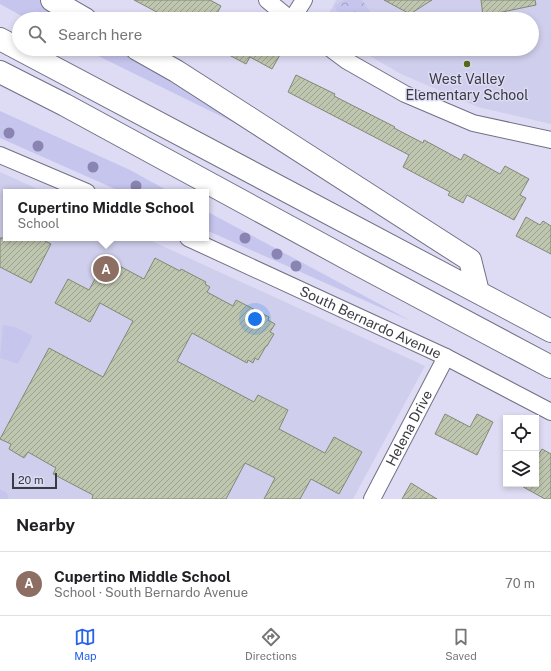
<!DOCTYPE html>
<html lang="en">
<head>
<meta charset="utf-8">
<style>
	body { margin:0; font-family:"Public Sans",sans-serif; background:#f2f2f2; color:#202124 }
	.controls { position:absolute; right:12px; bottom:12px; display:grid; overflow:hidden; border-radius:0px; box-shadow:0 2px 6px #0003 }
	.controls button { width:36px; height:36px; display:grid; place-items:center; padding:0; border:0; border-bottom:1px solid #e0e0e0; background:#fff; color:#202124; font:20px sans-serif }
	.scale { position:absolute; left:12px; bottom:10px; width:45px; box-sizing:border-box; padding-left:4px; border:2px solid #3a3a43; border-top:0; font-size:11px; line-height:14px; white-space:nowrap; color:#3a3a43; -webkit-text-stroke:3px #dddcf4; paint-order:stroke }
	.you { position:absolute; left:255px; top:319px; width:14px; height:14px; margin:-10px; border:3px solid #fff; border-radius:50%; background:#1a73e8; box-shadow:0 0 0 6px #1a73e833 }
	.badge { display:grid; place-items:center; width:26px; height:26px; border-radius:50%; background:#2563eb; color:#fff; font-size:13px; font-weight:700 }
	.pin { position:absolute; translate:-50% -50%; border:2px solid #fff; box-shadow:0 1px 4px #0006 }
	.popup { position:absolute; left:3px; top:189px; width:206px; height:52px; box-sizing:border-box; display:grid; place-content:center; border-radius:0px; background:#fff; filter:drop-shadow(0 1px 3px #0005); font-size:13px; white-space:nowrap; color:#757577 }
	.popup b { font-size:15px; color:#202124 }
	.popup::after { content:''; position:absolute; left:50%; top:100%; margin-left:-8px; border:8px solid transparent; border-top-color:#fff }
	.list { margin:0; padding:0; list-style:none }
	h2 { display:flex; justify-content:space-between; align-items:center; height:52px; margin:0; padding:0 16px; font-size:17px }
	h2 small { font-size:13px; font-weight:400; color:#757577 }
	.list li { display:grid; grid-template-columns:26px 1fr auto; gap:12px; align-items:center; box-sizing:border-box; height:64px; padding:0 16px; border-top:1px solid #e0e0e0 }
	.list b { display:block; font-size:15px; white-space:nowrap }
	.list p { margin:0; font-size:13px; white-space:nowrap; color:#757577 }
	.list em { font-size:13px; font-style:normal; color:#757577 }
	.icon { flex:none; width:22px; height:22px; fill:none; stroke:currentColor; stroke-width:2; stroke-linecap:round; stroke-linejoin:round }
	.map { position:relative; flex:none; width:551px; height:499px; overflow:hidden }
	.search { position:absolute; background:#fff; box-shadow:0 2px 6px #0003; left:12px; right:12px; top:12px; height:44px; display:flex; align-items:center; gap:10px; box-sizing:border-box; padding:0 14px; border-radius:22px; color:#757577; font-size:15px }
	.sheet { height:116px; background:#fff }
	nav { display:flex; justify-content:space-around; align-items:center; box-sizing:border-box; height:56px; border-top:1px solid #e0e0e0; background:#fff; font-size:11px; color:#757577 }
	nav a { display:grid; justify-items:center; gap:2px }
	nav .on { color:#2563eb }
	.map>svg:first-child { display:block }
	.built { fill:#cfcfed }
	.grass { fill:#c6c5ee }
	.park { fill:url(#park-crowns) }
	.building { fill:url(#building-hatch); stroke:#838974 }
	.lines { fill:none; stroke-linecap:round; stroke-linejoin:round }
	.minor-casing { stroke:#717085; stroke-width:18 }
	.highway-casing { stroke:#717085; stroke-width:24 }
	.minor { stroke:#fff; stroke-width:16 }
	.highway { stroke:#fff; stroke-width:22 }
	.tree { fill:#8984b1 }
	.poi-dot { fill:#576915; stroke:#dddcf4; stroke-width:1.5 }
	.labels { text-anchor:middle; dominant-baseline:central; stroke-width:3; stroke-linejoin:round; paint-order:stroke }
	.poi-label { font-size:14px; fill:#3a3a43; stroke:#dddcf4 }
	.street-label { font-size:14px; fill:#3a3a43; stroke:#dddcf4 }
</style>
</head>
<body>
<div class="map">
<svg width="551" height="499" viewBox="0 0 551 499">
	<defs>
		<pattern id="park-crowns" width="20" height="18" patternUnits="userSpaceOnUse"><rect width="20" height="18" fill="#c6c5ee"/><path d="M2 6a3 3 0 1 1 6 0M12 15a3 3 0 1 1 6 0" fill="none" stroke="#a2a1c2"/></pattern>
		<pattern id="building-hatch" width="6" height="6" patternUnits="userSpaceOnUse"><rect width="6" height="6" fill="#bfc6af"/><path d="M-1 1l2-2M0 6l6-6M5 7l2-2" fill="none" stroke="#9ca290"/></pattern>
	</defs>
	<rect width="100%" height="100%" fill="#dddcf4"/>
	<!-- built -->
	<path class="built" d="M336 0H551V124L478 107 401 74 358 49H532V19H326Z
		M0 172 44 192H6V238H145L425 366 353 499H0Z"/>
	<!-- grass -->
	<path class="grass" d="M0 0H39L72 19H27L0 4Z
		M84 49H123L193 93 245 128Z
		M0 111 130 170 170 192H122L0 138Z
		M206 211 411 321 206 230Z
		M3 325 15 327 33 336 18 364 0 358Z
		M0 489 7 493 9 499H0Z"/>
	<!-- park -->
	<path class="park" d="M344 0H362L375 19H342L334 6Z"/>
	<!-- building -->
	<path class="building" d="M134 0H210L221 6 214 19H170Z
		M384 0H432L410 14Z
		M481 0H535L536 5 483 16Z
		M218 49H273L281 53 272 69 250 57 246 64Z
		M296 75 335 94 334 96 395 127 394 128 423 143 424 140 461 160 464 154 500 174 505 166 529 179 520 195 526 198 514 220 467 195 463 203 448 195 450 192 403 167 409 155 288 92Z
		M526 217 540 225 543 221 551 226V254L516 236Z
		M0 238H39L51 244 31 283 0 267Z
		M155 258 180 271 181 269 206 282 205 284 210 287 207 292 233 306 236 300 269 317 268 320 275 324 270 332 274 334 267 346H266L258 360 255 358 253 363 248 360 247 363 192 333 177 361 254 402 258 395 288 410 279 429 325 453 334 437 362 452 339 494 311 479 300 499H264L275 478 245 463 226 499H92L93 495 53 474 56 468 28 452 24 458 9 449 11 444 0 439 49 348 103 377 133 321 100 303 90 322 55 303 68 279 89 290 101 268 109 272 114 263 144 279Z
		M445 414 470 427 477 414 493 422 477 455 435 434Z
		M542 449 551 454V499H545L518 484H536V459Z
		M411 483 437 499H402Z"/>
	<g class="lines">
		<defs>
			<g id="minor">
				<path d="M267 0 290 19"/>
				<path d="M292 19 304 0"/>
				<path d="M331 49 347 61 405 94 473 123 551 140"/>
				<path d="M0 155 87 192"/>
				<path id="s1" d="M188 238 446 357 551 412"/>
				<path id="s2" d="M372 499 446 357"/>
			</g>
			<path id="highway" d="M52 0 85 19
				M0 39 551 331
				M137 49 176 71 470 260 478 292
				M0 72 65 105 350 260 551 367"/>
		</defs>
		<!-- minor casing -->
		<use href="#minor" class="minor-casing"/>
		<!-- highway casing -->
		<use href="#highway" class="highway-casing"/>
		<!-- minor -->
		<use href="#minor" class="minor"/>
		<!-- highway -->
		<use href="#highway" class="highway"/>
	</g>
	<!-- trees -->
	<g class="tree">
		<circle cx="9" cy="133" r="5.5"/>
		<circle cx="38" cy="146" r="5.5"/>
		<circle cx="93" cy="167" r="5.5"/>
		<circle cx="136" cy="186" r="5.5"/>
		<circle cx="245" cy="238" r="5.5"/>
		<circle cx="277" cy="254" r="5.5"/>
		<circle cx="296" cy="266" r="5.5"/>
	</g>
	<!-- markers -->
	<circle class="poi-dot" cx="467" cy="64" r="4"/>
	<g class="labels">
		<!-- poi labels -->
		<g class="poi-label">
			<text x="467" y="79">West Valley<tspan x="467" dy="16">Elementary School</tspan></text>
		</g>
		<!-- street labels -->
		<g class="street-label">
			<text stroke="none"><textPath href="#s1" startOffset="201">South Bernardo Avenue</textPath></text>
			<text stroke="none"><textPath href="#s2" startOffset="80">Helena Drive</textPath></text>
		</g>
	</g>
</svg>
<div class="controls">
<button><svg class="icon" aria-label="locate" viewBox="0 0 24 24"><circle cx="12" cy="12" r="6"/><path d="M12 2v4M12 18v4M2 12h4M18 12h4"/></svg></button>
<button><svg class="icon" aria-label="layers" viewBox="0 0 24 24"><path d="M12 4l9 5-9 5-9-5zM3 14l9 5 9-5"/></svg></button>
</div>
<div class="scale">20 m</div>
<div class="you"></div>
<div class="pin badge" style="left:106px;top:269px;background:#8d6e63">A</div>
<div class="popup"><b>Cupertino Middle School</b>School</div>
<div class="search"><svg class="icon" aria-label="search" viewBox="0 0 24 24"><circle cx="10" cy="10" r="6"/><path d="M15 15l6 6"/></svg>Search here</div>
</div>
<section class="sheet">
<h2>Nearby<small></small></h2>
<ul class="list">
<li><span class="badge" style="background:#8d6e63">A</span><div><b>Cupertino Middle School</b><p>School · South Bernardo Avenue</p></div><em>70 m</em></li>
</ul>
</section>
<nav>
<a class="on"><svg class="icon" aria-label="map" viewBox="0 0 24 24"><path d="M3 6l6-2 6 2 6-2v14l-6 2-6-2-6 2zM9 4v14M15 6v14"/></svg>Map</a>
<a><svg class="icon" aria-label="directions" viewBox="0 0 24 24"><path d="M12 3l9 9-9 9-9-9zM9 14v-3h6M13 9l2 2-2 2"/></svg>Directions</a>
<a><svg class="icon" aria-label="saved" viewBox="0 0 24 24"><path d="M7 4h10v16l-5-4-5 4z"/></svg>Saved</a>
</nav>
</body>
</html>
